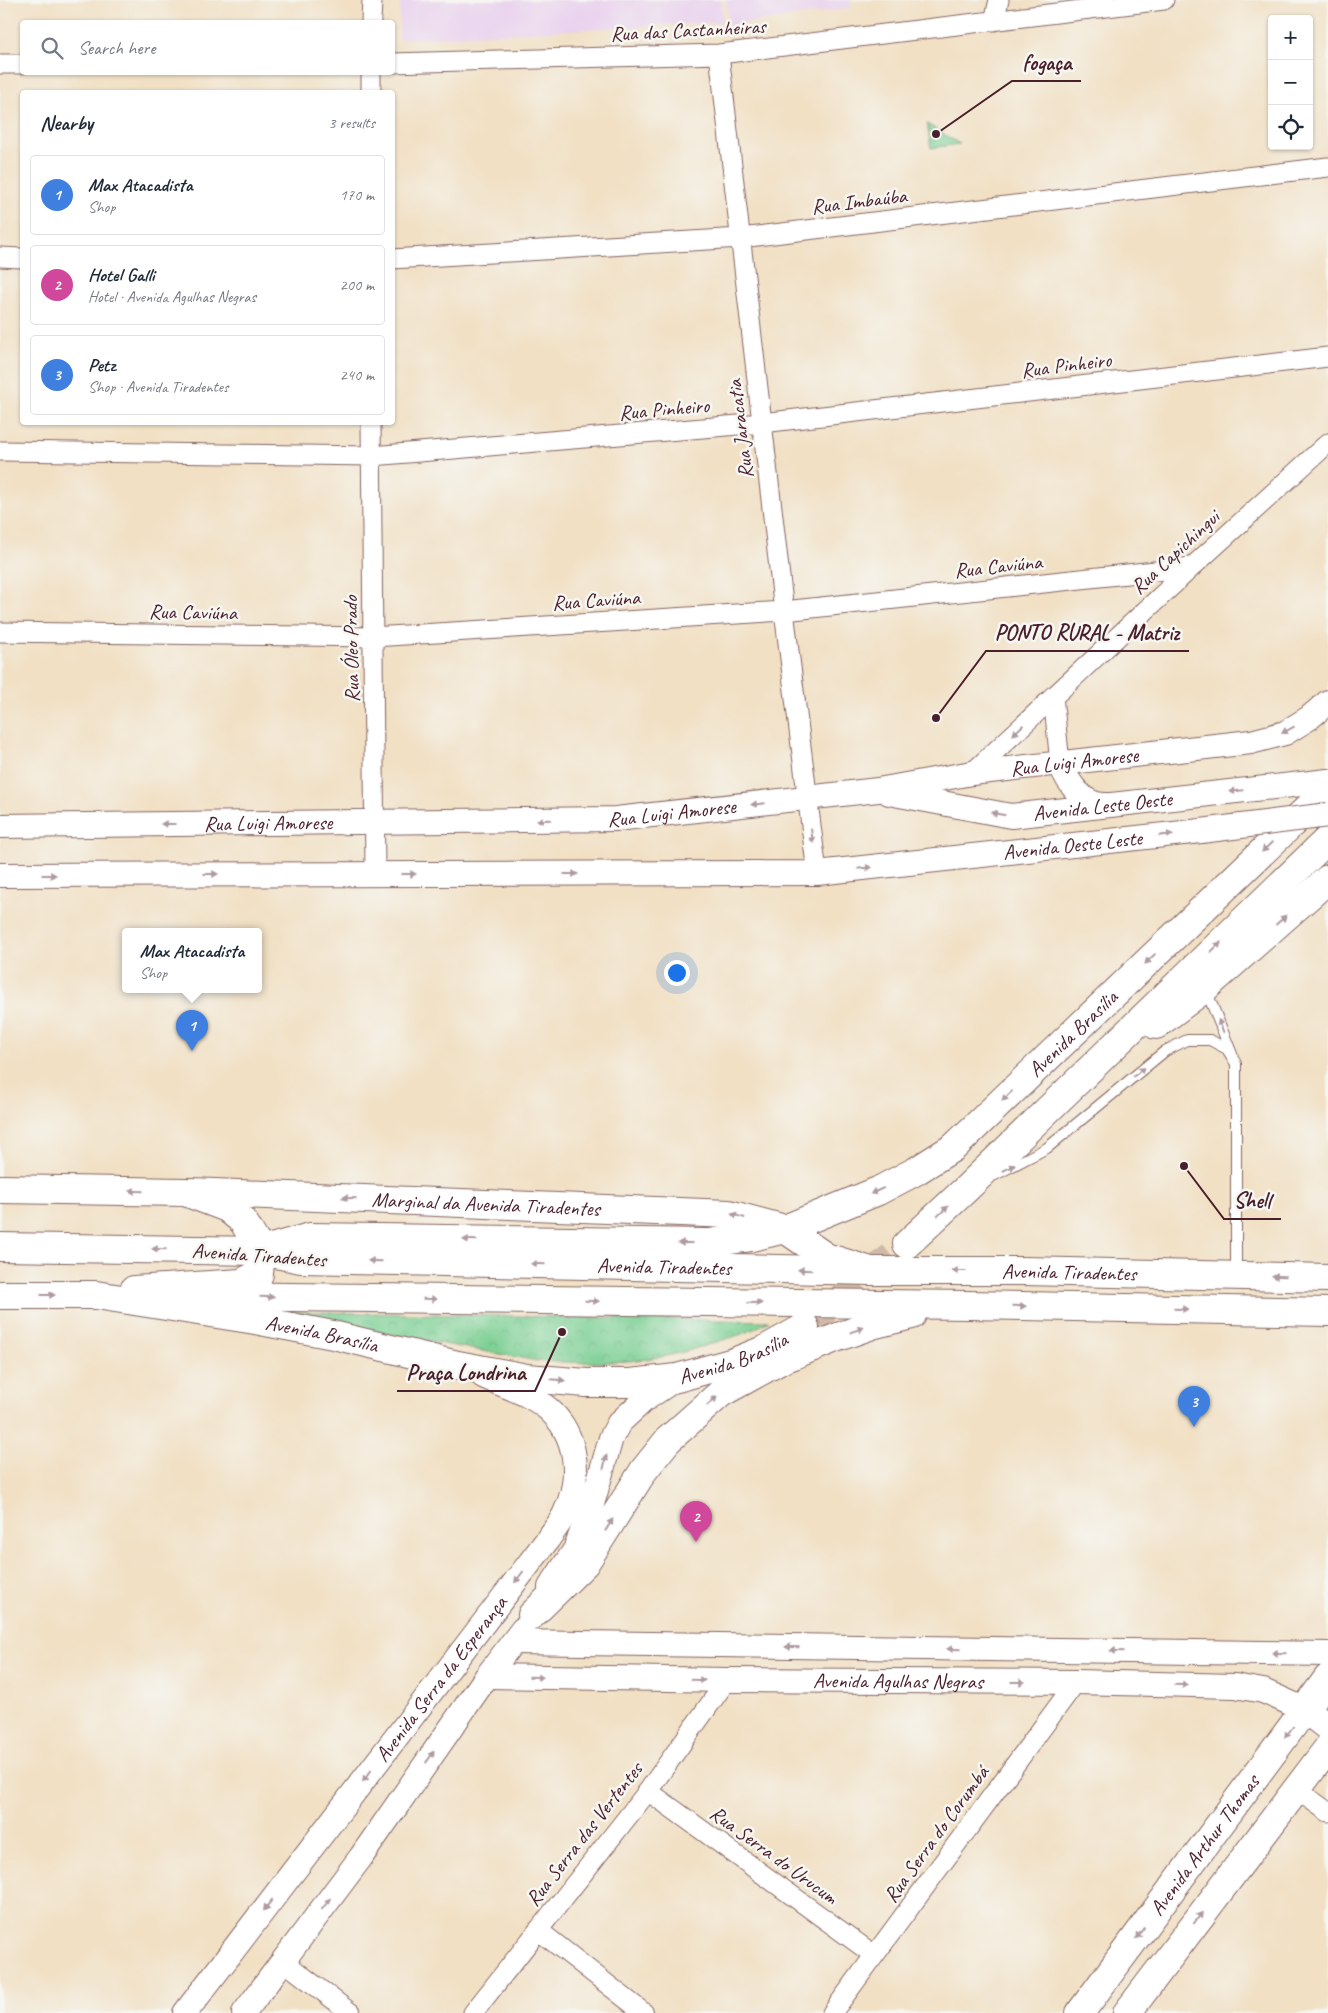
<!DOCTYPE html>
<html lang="en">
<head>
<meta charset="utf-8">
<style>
	body { margin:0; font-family:Caveat,sans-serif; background:#f2f2f3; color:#1f2937 }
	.controls { position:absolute; right:15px; top:15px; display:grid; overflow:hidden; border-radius:5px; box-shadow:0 1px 4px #0004 }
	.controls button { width:45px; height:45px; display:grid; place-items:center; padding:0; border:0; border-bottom:1px solid #e0e1e3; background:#fff; color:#1f2937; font:25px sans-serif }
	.you { position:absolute; left:676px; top:972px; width:18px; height:18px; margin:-12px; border:4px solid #fff; border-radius:50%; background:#1a73e8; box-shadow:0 0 0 8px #1a73e833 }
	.badge { display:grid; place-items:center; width:32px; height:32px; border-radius:50%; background:#b5179e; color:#fff; font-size:16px; font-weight:700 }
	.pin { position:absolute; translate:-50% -41px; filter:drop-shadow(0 1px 2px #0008) }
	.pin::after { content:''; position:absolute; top:26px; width:18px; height:15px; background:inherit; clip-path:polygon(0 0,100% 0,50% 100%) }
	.popup { position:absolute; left:122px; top:928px; width:140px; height:65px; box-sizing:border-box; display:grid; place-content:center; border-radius:5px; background:#fff; filter:drop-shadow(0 1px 4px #0005); font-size:16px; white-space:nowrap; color:#747a83 }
	.popup b { font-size:19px; color:#1f2937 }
	.popup::after { content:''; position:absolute; left:50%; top:100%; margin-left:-10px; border:10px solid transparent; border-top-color:#fff }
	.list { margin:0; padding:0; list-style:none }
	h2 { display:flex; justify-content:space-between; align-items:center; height:65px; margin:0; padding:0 20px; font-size:21px }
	h2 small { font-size:16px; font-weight:400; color:#747a83 }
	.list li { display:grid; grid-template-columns:32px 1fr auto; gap:15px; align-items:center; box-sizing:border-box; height:80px; margin:0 10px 10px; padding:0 10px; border:1px solid #e0e1e3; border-radius:5px }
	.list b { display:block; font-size:19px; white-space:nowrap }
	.list p { margin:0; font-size:16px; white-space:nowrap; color:#747a83 }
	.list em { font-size:16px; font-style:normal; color:#747a83 }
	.icon { flex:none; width:28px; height:28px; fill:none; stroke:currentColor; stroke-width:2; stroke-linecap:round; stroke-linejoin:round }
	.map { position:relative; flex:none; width:1328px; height:2013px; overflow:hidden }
	.search { position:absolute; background:#fff; box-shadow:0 1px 4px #0004; left:20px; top:20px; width:375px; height:55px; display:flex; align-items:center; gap:12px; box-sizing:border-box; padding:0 18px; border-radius:5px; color:#747a83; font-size:19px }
	.panel { position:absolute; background:#fff; box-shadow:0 1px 4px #0004; left:20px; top:90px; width:375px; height:335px; border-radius:5px }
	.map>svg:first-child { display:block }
	.built { fill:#e9d2ee }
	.park { fill:url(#park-crowns); stroke:#62775e }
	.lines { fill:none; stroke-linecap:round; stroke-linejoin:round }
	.trunk-tunnel { stroke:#d0b9a5; stroke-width:28; stroke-dasharray:28 14; stroke-linecap:butt }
	.service-casing { stroke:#846361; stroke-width:12 }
	.minor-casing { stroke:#846361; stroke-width:21 }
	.tertiary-casing { stroke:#846361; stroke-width:26 }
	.secondary-casing { stroke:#846361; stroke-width:30 }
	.primary-casing { stroke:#846361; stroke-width:30 }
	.trunk-casing { stroke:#846361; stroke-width:30 }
	.service { stroke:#fff; stroke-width:10 }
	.minor { stroke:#fff; stroke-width:19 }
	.tertiary { stroke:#fff; stroke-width:24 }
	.secondary { stroke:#fff; stroke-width:28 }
	.primary { stroke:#fff; stroke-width:28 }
	.trunk { stroke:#fff; stroke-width:28 }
	.tertiary-bridge-casing { stroke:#846361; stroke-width:26; stroke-linecap:butt }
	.tertiary-bridge { stroke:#fff; stroke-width:24 }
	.oneway { fill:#ae9aa0 }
	.labels { text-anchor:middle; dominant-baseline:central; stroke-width:5; stroke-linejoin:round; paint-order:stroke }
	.street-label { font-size:21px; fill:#4a1f2b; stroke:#f6f6f2 }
	.leader { fill:none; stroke:#4a1f2b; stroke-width:2 }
	.callout-dot { fill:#4a1f2b; stroke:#f6f6f2; stroke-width:2 }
	.callout-label { font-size:22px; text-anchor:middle; font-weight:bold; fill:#4a1f2b; stroke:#f6f6f2; stroke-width:5; stroke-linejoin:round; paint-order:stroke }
</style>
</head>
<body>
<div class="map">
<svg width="1328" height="2013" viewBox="0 0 1328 2013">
	<defs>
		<pattern id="park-crowns" width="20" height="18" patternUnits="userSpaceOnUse" patternTransform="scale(1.25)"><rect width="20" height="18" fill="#79cf92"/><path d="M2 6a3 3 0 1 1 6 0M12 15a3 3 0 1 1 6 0" fill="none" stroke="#6ab17e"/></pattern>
	</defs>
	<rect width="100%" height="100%" fill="#f6f6f2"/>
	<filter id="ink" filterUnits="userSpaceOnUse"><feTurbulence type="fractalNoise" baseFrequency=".02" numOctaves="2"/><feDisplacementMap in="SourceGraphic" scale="10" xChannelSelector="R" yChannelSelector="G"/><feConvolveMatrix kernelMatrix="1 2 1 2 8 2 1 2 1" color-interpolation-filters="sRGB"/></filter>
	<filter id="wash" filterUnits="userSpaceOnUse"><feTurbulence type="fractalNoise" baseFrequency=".0096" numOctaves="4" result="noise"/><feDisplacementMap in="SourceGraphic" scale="20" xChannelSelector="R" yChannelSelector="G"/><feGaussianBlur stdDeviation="1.12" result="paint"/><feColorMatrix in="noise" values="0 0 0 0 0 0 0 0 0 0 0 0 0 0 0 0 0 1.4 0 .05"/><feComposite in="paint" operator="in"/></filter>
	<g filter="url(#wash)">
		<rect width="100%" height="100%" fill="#f1e0c4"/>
		<!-- built -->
		<path class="built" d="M400 0H721L723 22 399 39Z
			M726 0H850L852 8 729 26Z"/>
		<!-- park -->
		<path class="park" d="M927 124 960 144 931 148Z
			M261 1311 769 1321C753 1331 734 1337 716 1342 698 1348 679 1354 660 1357 620 1364 578 1363 538 1361Z"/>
	</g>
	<g filter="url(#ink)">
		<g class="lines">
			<!-- trunk-tunnel -->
			<path class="trunk-tunnel" d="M805 1327 907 1244"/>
			<defs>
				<path id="service" d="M1206 990 1236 1064V1274
					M995 1175 1047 1148 1165 1051 1187 1040H1210L1227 1049 1236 1064"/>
				<path id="minor" d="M994 21 999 0
					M371 22 372 0
					M719 54 784 611 817 873
					M392 63 719 54 1164 0
					M0 64H22
					M371 92V72
					M0 257 22 258
					M392 259 741 238 1328 167
					M371 422 375 874
					M0 451 372 456 762 423 1328 357
					M0 632 373 637 784 611 1192 567
					M1053 696 1060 763
					M972 773 1192 567 1328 443
					M1296 1789 1328 1812
					M648 1791 874 1955
					M538 1930 644 2013
					M283 1961 351 2013
					M473 2013 648 1791 727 1680
					M832 2013 1076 1682"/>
				<g id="tertiary">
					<path d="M1060 763C1068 783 1083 806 1106 805"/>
					<path id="s1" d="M889 793 1011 816 1328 781"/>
					<path id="s2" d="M0 826 616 819 878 790 972 773 1251 742 1285 733 1309 718 1328 702"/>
					<path id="s3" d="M0 875 817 873 1201 831"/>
					<path d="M550 1587 575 1550 591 1508 611 1438 619 1423 644 1400 677 1378"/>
					<path d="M513 1642 1328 1654"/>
					<path id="s4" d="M487 1676 727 1680 1076 1682 1235 1686 1263 1691 1306 1710"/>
					<path id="s5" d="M185 2013 548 1539C554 1530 561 1522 565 1513 582 1478 578 1434 547 1408 529 1393 504 1386 483 1376"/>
					<path d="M244 2013 361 1857 487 1676 522 1630"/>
				</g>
				<g id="secondary">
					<path id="s6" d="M191 1192 729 1214 785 1229"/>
					<path d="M1306 1710 1328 1727"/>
					<path id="s7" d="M1080 2013 1328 1678"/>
					<path d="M1127 2013 1328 1748"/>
				</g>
				<g id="primary">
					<path id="s8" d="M261 1251 301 1259 871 1271H1024L1328 1278"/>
					<path d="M202 1296 967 1305 1328 1312"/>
					<path d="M532 1615 585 1563 644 1470 668 1440 721 1393 781 1360 838 1337 872 1325 912 1315"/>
				</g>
				<g id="trunk">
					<path d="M1156 1025 1205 988 1328 879"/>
					<path d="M0 1189 185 1192 227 1208 243 1221 261 1251 259 1274 241 1283 134 1290"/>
					<path d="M785 1229 826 1257 871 1271"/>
					<path d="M907 1244 965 1190 1328 839"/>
					<path id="s9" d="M0 1247 261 1251 310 1237 709 1243 752 1237 785 1229 878 1191 916 1171 954 1147 1328 789"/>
					<path id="s10" d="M0 1295H96L255 1320 333 1335 458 1365 527 1378 586 1383H630L677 1378 734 1362 764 1350 805 1327"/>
				</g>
			</defs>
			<!-- service casing -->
			<use href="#service" class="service-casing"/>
			<!-- minor casing -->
			<use href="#minor" class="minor-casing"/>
			<!-- tertiary casing -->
			<use href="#tertiary" class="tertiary-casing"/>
			<!-- secondary casing -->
			<use href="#secondary" class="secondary-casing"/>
			<!-- primary casing -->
			<use href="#primary" class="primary-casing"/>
			<!-- trunk casing -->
			<use href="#trunk" class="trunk-casing"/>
			<!-- service -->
			<use href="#service" class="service"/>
			<!-- minor -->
			<use href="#minor" class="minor"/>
			<!-- tertiary -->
			<use href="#tertiary" class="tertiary"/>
			<!-- secondary -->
			<use href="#secondary" class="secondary"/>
			<!-- primary -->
			<use href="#primary" class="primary"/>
			<!-- trunk -->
			<use href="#trunk" class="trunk"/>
			<defs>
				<path id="tertiary-bridge" d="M1201 831 1328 815"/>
			</defs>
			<!-- tertiary-bridge casing -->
			<use href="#tertiary-bridge" class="tertiary-bridge-casing"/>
			<!-- tertiary-bridge -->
			<use href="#tertiary-bridge" class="tertiary-bridge"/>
		</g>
		<!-- one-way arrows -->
		<defs><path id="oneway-solid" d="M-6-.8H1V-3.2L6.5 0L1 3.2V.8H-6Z" transform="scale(1.25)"/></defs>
		<g class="oneway">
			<use href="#oneway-solid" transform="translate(1018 730) rotate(136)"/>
			<use href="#oneway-solid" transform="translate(1288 730) rotate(152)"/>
			<use href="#oneway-solid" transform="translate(1236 791) rotate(174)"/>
			<use href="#oneway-solid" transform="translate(758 804) rotate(174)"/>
			<use href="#oneway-solid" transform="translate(998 814) rotate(-170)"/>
			<use href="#oneway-solid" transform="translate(544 820) rotate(179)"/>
			<use href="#oneway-solid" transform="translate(168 824) rotate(180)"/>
			<use href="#oneway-solid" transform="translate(1166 835) rotate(-6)"/>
			<use href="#oneway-solid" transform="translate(812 836) rotate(82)"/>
			<use href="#oneway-solid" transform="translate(1267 847) rotate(136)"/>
			<use href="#oneway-solid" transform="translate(865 868) rotate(-6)"/>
			<use href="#oneway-solid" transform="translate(211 874)"/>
			<use href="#oneway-solid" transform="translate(409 874)"/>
			<use href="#oneway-solid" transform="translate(571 874)"/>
			<use href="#oneway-solid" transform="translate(49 875)"/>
			<use href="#oneway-solid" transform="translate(1281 920) rotate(-42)"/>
			<use href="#oneway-solid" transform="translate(1216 947) rotate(-44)"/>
			<use href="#oneway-solid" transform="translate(1150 959) rotate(136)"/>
			<use href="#oneway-solid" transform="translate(1221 1026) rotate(-112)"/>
			<use href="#oneway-solid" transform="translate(1139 1072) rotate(-39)"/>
			<use href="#oneway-solid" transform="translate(1007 1096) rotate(136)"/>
			<use href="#oneway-solid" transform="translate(1009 1168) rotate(-27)"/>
			<use href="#oneway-solid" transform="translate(136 1191) rotate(-179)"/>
			<use href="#oneway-solid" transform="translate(877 1191) rotate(156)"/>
			<use href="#oneway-solid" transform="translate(349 1198) rotate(-178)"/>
			<use href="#oneway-solid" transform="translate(943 1211) rotate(-43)"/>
			<use href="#oneway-solid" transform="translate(738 1216) rotate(-164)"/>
			<use href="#oneway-solid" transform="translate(470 1240) rotate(-179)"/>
			<use href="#oneway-solid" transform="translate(685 1243) rotate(-180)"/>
			<use href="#oneway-solid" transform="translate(159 1249) rotate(-179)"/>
			<use href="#oneway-solid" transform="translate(375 1261) rotate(-179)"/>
			<use href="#oneway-solid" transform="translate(538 1264) rotate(-179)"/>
			<use href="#oneway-solid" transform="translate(805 1270) rotate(-179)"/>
			<use href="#oneway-solid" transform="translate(959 1271) rotate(180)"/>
			<use href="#oneway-solid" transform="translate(1279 1276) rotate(-178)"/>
			<use href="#oneway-solid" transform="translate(48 1295)"/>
			<use href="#oneway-solid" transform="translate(267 1297) rotate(1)"/>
			<use href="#oneway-solid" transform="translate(430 1299) rotate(1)"/>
			<use href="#oneway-solid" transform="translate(592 1301) rotate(1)"/>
			<use href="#oneway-solid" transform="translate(755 1303) rotate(1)"/>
			<use href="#oneway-solid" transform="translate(1019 1306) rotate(1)"/>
			<use href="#oneway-solid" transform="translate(1181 1309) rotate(1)"/>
			<use href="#oneway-solid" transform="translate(857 1330) rotate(-19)"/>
			<use href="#oneway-solid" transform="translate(558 1380) rotate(5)"/>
			<use href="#oneway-solid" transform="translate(712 1401) rotate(-41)"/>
			<use href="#oneway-solid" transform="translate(605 1462) rotate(-78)"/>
			<use href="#oneway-solid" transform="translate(609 1525) rotate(-58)"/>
			<use href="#oneway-solid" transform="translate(519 1577) rotate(127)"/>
			<use href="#oneway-solid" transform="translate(792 1647) rotate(-179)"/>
			<use href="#oneway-solid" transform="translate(954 1649) rotate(-179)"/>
			<use href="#oneway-solid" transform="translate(1117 1651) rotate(-179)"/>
			<use href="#oneway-solid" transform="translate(1279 1653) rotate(-179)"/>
			<use href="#oneway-solid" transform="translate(536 1677) rotate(1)"/>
			<use href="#oneway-solid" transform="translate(698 1680) rotate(1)"/>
			<use href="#oneway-solid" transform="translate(1018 1682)"/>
			<use href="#oneway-solid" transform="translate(1181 1685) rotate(1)"/>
			<use href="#oneway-solid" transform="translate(1289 1732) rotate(127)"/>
			<use href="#oneway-solid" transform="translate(430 1757) rotate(-55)"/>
			<use href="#oneway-solid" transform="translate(367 1776) rotate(127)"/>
			<use href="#oneway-solid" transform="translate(326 1904) rotate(-53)"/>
			<use href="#oneway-solid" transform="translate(268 1905) rotate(128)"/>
			<use href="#oneway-solid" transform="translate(1198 1918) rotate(-53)"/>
			<use href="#oneway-solid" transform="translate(1140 1933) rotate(127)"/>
		</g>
	</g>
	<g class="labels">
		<!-- street labels -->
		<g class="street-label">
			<text transform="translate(688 30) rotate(-3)">Rua das Castanheiras</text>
			<text transform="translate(859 201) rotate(-7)">Rua Imbaúba</text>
			<text transform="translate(1066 365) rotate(-7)">Rua Pinheiro</text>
			<text transform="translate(664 409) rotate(-5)">Rua Pinheiro</text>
			<text transform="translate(740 429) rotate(-97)">Rua Jaracatia</text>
			<text transform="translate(1175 552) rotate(-43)">Rua Capichingui</text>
			<text transform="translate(998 566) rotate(-6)">Rua Caviúna</text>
			<text transform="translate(596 600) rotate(-4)">Rua Caviúna</text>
			<text transform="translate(193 612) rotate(1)">Rua Caviúna</text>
			<text transform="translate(351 649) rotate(-91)">Rua Óleo Prado</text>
			<text stroke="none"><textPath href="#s2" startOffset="1078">Rua Luigi Amorese</textPath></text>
			<text stroke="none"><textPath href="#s1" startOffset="216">Avenida Leste Oeste</textPath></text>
			<text stroke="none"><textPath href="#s2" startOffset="672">Rua Luigi Amorese</textPath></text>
			<text stroke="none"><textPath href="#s2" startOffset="268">Rua Luigi Amorese</textPath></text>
			<text stroke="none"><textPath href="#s3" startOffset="1074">Avenida Oeste Leste</textPath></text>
			<text stroke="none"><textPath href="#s9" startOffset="1141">Avenida Brasília</textPath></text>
			<text stroke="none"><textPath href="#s6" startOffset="295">Marginal da Avenida Tiradentes</textPath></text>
			<text transform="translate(259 1255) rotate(4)">Avenida Tiradentes</text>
			<text stroke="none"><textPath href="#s8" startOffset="404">Avenida Tiradentes</textPath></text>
			<text stroke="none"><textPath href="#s8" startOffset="809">Avenida Tiradentes</textPath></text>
			<text stroke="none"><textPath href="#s10" startOffset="325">Avenida Brasília</textPath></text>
			<text stroke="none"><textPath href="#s10" startOffset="745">Avenida Brasília</textPath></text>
			<text stroke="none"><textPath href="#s5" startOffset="421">Avenida Serra da Esperança</textPath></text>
			<text stroke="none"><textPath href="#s4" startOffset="411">Avenida Agulhas Negras</textPath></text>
			<text transform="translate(584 1834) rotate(-52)">Rua Serra das Vertentes</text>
			<text transform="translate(936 1834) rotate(-54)">Rua Serra do Corumbá</text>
			<text stroke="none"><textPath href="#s7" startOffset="209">Avenida Arthur Thomas</textPath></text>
			<text transform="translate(774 1855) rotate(36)">Rua Serra do Urucum</text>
		</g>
	</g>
	<!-- callouts -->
	<path class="leader" d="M936 134L1012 81H1081M936 718L986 651H1189M1184 1166L1224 1219H1281M562 1332L535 1391H397"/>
	<g class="callout-dot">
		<circle cx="936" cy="134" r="5"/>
		<circle cx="936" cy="718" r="5"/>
		<circle cx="1184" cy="1166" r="5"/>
		<circle cx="562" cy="1332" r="5"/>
	</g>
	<g class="callout-label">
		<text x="1047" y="70">fogaça</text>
		<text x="1087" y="640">PONTO RURAL - Matriz</text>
		<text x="1252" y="1208">Shell</text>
		<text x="466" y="1380">Praça Londrina</text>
	</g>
</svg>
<div class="controls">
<button>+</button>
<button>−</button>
<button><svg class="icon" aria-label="locate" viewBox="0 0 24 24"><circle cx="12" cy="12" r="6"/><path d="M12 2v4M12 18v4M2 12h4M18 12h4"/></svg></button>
</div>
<div class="you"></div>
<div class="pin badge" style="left:192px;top:1051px;background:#3f7fe0">1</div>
<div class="popup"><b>Max Atacadista</b>Shop</div>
<div class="pin badge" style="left:696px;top:1542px;background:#d1479c">2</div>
<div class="pin badge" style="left:1194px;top:1427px;background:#3f7fe0">3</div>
<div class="search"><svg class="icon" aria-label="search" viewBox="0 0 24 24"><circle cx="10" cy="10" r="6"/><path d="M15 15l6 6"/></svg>Search here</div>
<section class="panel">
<h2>Nearby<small>3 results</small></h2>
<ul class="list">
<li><span class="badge" style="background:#3f7fe0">1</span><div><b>Max Atacadista</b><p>Shop</p></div><em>170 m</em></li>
<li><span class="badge" style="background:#d1479c">2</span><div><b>Hotel Galli</b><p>Hotel · Avenida Agulhas Negras</p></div><em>200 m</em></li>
<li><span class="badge" style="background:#3f7fe0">3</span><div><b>Petz</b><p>Shop · Avenida Tiradentes</p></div><em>240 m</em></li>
</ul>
</section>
</div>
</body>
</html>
